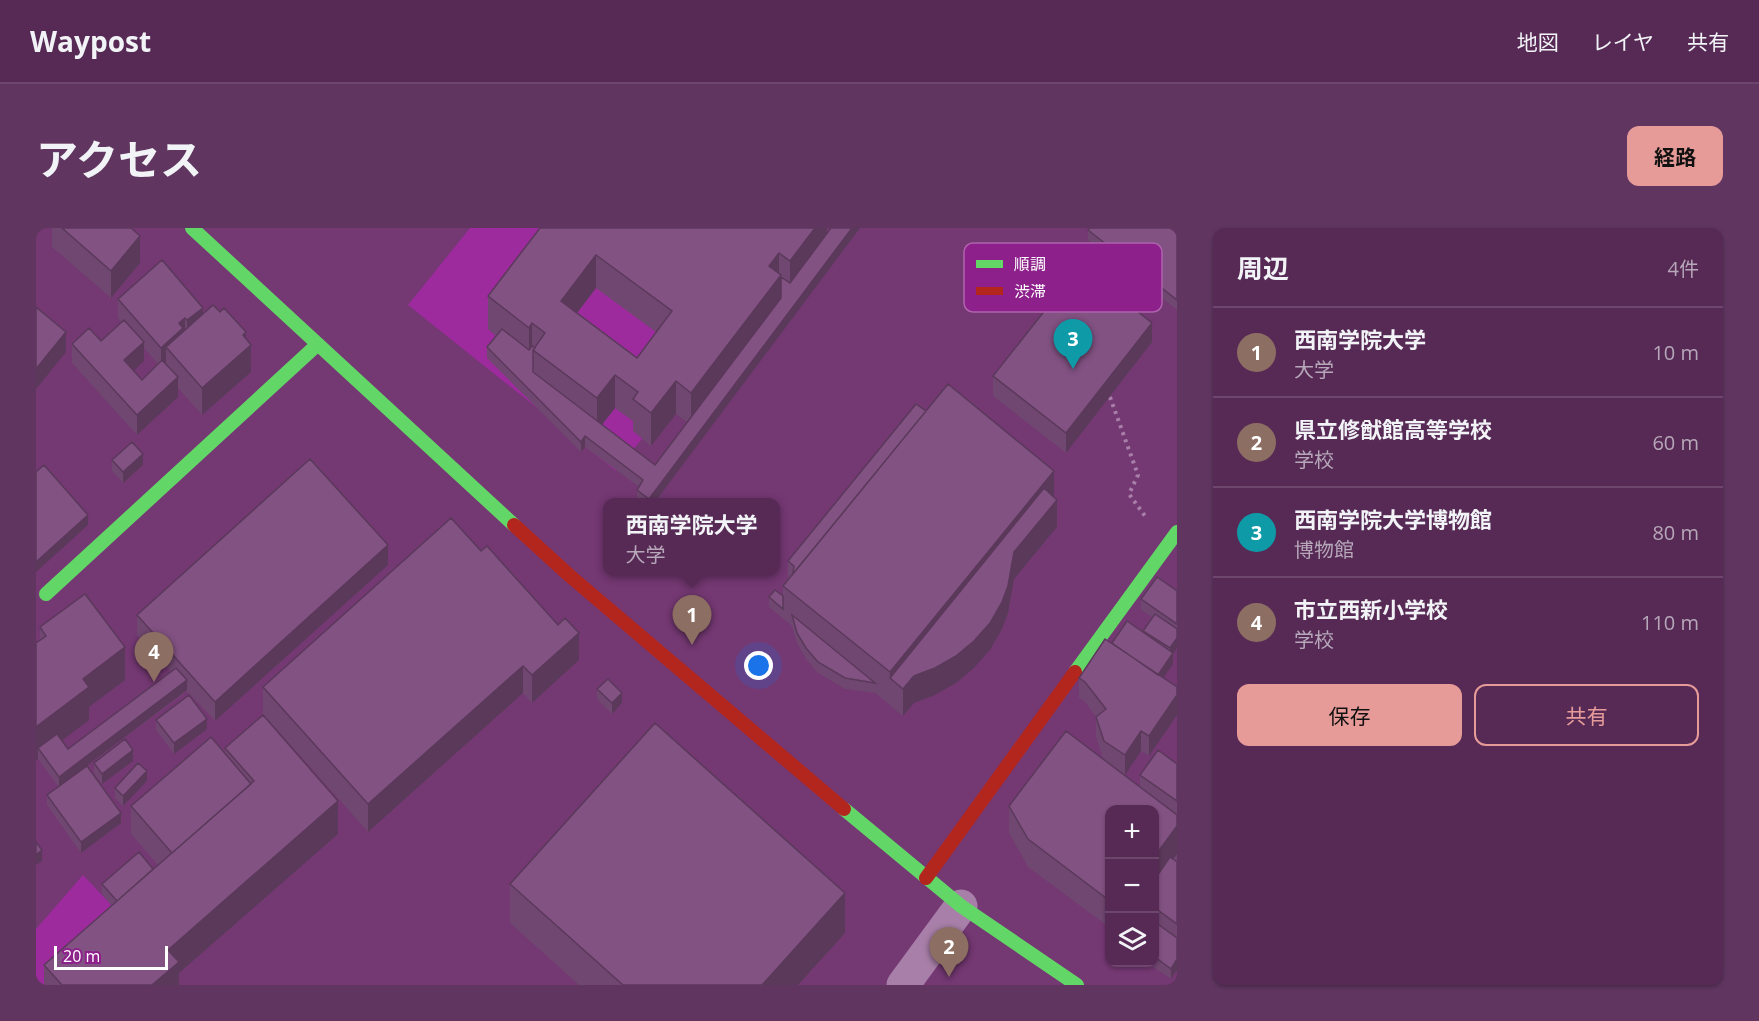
<!DOCTYPE html>
<html lang="ja">
<head>
<meta charset="utf-8">
<style>
	body { margin:0; font-family:"Open Sans","Noto Sans JP",sans-serif; background:#603660; color:#f1f3f6 }
	.controls { position:absolute; right:18px; bottom:18px; display:grid; overflow:hidden; border-radius:12px; box-shadow:0 2px 4px #0004 }
	.controls button { width:54px; height:54px; display:grid; place-items:center; padding:0; border:0; border-bottom:2px solid #6d466c; background:#572a56; color:#f1f3f6; font:30px sans-serif }
	.scale { position:absolute; left:18px; bottom:15px; width:114px; box-sizing:border-box; padding-left:6px; border:3px solid #fff; border-top:0; font-size:16px; line-height:21px; white-space:nowrap; color:#fff; -webkit-text-stroke:4px #8d208b; paint-order:stroke }
	.you { position:absolute; left:723px; top:438px; width:21px; height:21px; margin:-15px; border:4px solid #fff; border-radius:50%; background:#1a73e8; box-shadow:0 0 0 9px #1a73e833 }
	.badge { display:grid; place-items:center; width:39px; height:39px; border-radius:50%; background:#e69b98; color:#fff; font-size:20px; font-weight:700 }
	.pin { position:absolute; translate:-50% -50px; filter:drop-shadow(0 2px 3px #0008) }
	.pin::after { content:''; position:absolute; top:32px; width:21px; height:18px; background:inherit; clip-path:polygon(0 0,100% 0,50% 100%) }
	.popup { position:absolute; left:567px; top:270px; width:177px; height:78px; box-sizing:border-box; display:grid; place-content:center; border-radius:12px; background:#572a56; filter:drop-shadow(0 2px 4px #0005); font-size:20px; white-space:nowrap; color:#b6a7b9 }
	.popup b { font-size:22px; color:#f1f3f6 }
	.popup::after { content:''; position:absolute; left:50%; top:100%; margin-left:-12px; border:12px solid transparent; border-top-color:#572a56 }
	.list { margin:0; padding:0; list-style:none }
	h2 { display:flex; justify-content:space-between; align-items:center; height:78px; margin:0; padding:0 24px; font-size:26px }
	h2 small { font-size:20px; font-weight:400; color:#b6a7b9 }
	.list li { display:grid; grid-template-columns:39px 1fr auto; gap:18px; align-items:center; box-sizing:border-box; height:90px; padding:0 24px; border-top:2px solid #6d466c }
	.list b { display:block; font-size:22px; white-space:nowrap }
	.list p { margin:0; font-size:20px; white-space:nowrap; color:#b6a7b9 }
	.list em { font-size:20px; font-style:normal; color:#b6a7b9 }
	.actions { display:flex; gap:12px; padding:18px 24px }
	.actions a { flex:1; padding:14px 0; border:2px solid #e69b98; border-radius:12px; text-align:center; font-size:21px; color:#e69b98 }
	.actions .main { background:#e69b98; color:#111 }
	.icon { flex:none; width:33px; height:33px; fill:none; stroke:currentColor; stroke-width:2; stroke-linecap:round; stroke-linejoin:round }
	.map { position:relative; flex:none; width:1141px; height:757px; overflow:hidden; border-radius:12px }
	header { display:flex; align-items:center; gap:36px; box-sizing:border-box; height:84px; padding:0 30px; background:#572a56; border-bottom:2px solid #6d466c }
	header strong { font-size:28px }
	nav { display:flex; gap:33px; margin-inline-start:auto; font-size:21px }
	.intro { display:flex; align-items:center; justify-content:space-between; box-sizing:border-box; height:144px; padding:0 36px }
	h1 { margin:0; font-size:42px }
	.button { padding:15px 27px; border-radius:12px; background:#e69b98; color:#111; font-size:21px; font-weight:700 }
	main { display:flex; gap:36px; padding:0 36px }
	aside { flex:1; background:#572a56; border-radius:12px; box-shadow:0 2px 4px #0004 }
	.map>svg:first-child { display:block }
	.green { fill:#9e2b9e }
	.lines { fill:none; stroke-linecap:round; stroke-linejoin:round }
	.path { stroke:#a87fa8; stroke-width:4; stroke-dasharray:3 4.5; stroke-linecap:butt }
	.street { stroke:#a87fa8; stroke-width:33 }
	.fast { stroke:#63d668; stroke-width:14 }
	.jam { stroke:#b3261e; stroke-width:14 }
	.wall { fill:#704770; fill-rule:evenodd }
	.shaded-wall { fill:#5b395b }
	.building { fill:#825282; stroke:#5b395b; stroke-width:1.5; fill-rule:evenodd }
	.key { fill:#8d208b; stroke:#af63ae; stroke-width:1.5 }
	.key-label { font-size:16px; fill:#fff }
</style>
</head>
<body>
<header>
<strong>Waypost</strong>
<nav><a>地図</a><a>レイヤ</a><a>共有</a></nav>
</header>
<div class="intro"><h1>アクセス</h1><a class="button">経路</a></div>
<main>
<div class="map">
<svg width="1141" height="757" viewBox="0 0 1141 757">
	<rect width="100%" height="100%" fill="#743873"/>
	<!-- green -->
	<path class="green" d="M434 0H775L580 243 372 77Z
		M47 647 83 685 19 757H0V701Z"/>
	<g class="lines">
		<!-- path -->
		<path class="path" d="M1074 169 1102 247 1093 266 1109 288"/>
		<!-- street -->
		<path class="street" d="M867 757 925 678"/>
		<!-- fast -->
		<path class="fast" d="M156 0 478 297
			M10 366 282 116
			M1039 444 1141 304
			M808 581 925 678 1041 757"/>
		<!-- jam -->
		<path class="jam" d="M478 297 534 348 808 581
			M890 650 1039 444"/>
	</g>
	<!-- wall -->
	<path class="wall" d="M16 0H95L104 35 75 70 16 19Z
		M504 0H791V6L795 0H824L619 274H604L601 272V262L603 259 549 219 545 224 451 130V119L460 108 452 101V68ZM560 60 620 104 601 130 541 85ZM579 180 597 193V203L615 218 640 186 651 194 619 237 566 197Z
		M1141 0V82L1052 12V2Z
		M82 71 167 86 210 111 215 144 166 187 142 160V169L101 207 36 135V116L65 113 85 94 82 90ZM108 120 122 136 106 152 97 143 108 133Z
		M1116 114 1030 225 957 168V148Z
		M890 183 1018 269 1021 299 978 351 972 385 966 401 954 422 938 440 920 455 899 467 878 475 867 488 839 465 809 461 782 445 770 431 761 415 756 398 733 379V369L747 368V358L752 352V333Z
		M76 232 107 237 87 255 76 243Z
		M352 337 179 493 151 463 51 538 85 595 45 625 11 577V567L22 558 2 531 0 532V415L4 412V399L89 452 53 479V492L26 512 32 521 135 444 101 407V387Z
		M1141 363V420L1137 426V436L1127 450 1141 459V487L1113 528 1105 523 1089 547 1104 559V547L1141 536V742L1135 751 1111 735H1119V582H1074V700L992 639 973 605V578L1067 531 1060 509V489L1049 474 1043 470V450L1076 415 1107 405V403L1116 389 1105 382V371Z
		M543 432 496 475 487 465 332 604 227 486V459Z
		M561 461 586 475 576 486 561 471Z
		M120 492 171 501 138 526 120 502Z
		M189 520 302 606 143 745V757H8V737L76 678 66 666V656L117 641 122 637 95 606V578L189 526Z
		M97 533 66 556 58 545V535Z
		M111 553 87 578 79 570V560Z
		M474 656 809 705 762 757H543L474 695Z"/>
	<!-- shaded-wall -->
	<path class="shaded-wall" d="M779 0H791V18L754 66V33Z
		M816 0H824L619 274H613V271Z
		M104 8V35L75 70V43Z
		M743 25V50L745 47V80L655 197V165L733 38Z
		M560 27V60L525 106V73Z
		M167 80V99L151 112V92Z
		M149 90V109L130 119V135L125 139V120L143 95Z
		M496 95V128L493 133V100Z
		M1116 95V114L1030 225V205Z
		M30 104V124L0 161V141Z
		M210 104V121L215 117V144L166 187V160Z
		M108 114V133L88 152V132Z
		M579 147V180L561 203V170Z
		M142 149V169L101 207V187Z
		M640 153V186L615 218V185Z
		M549 208V219L545 224V214Z
		M107 226V237L87 255V244Z
		M1018 243V275L1021 272V299L978 351 972 385 966 401 954 422 938 440 920 455 899 467 878 475 867 488V461L854 450V444Z
		M52 287V297L0 344V334Z
		M352 317V337L179 493V474Z
		M543 405V432L496 475V447Z
		M1141 410V420L1137 426V436L1121 459V449L1134 429V420Z
		M89 419V452L53 479V492L7 527 2 520V531L0 532V499L47 451Z
		M487 438V465L332 604V576Z
		M151 452V462L23 559V549Z
		M586 465V475L576 486V475Z
		M1141 467V487L1113 528V508Z
		M171 491V501L138 526V515Z
		M1105 503V523L1089 547V527Z
		M97 522V533L66 556V546Z
		M111 543V553L87 578V568Z
		M302 573V606L143 745V757H116L132 722Z
		M85 585V595L45 625V614Z
		M1141 598V626L1119 655V628Z
		M6 622V633L0 637V627Z
		M809 665V705L762 757H726Z
		M1141 731V742L1135 751V741Z"/>
	<!-- building -->
	<path class="building" d="M26 0H95L104 8 75 43Z
		M504 0H779L754 33 743 25 733 38 745 47 655 165 640 153 615 185 597 171 602 164 579 147 561 170 497 122 509 105 496 95 493 100 452 68ZM560 27 636 83 601 130 525 73Z
		M795 0H816L613 271 601 262 607 252 549 208 545 214 451 119 466 101 493 122 496 118 499 120 497 122V144L619 237 745 70V49L754 55Z
		M1054 0H1141V72L1052 2Z
		M126 32 167 80 151 92 149 90 143 95 147 100 125 120 82 71Z
		M1044 38 1116 95 1030 205 957 148Z
		M177 77 184 84 188 80 210 104 207 107 215 117 166 160 130 119Z
		M0 79 30 104 0 141Z
		M88 92 108 114 88 132 106 152 126 132 142 149 101 187 36 116 53 100 65 113Z
		M912 156 1018 243 854 444 747 358Z
		M880 176 890 183 757 346 758 338 752 333Z
		M96 214 107 226 87 244 76 232Z
		M274 231 352 317 179 474 101 387Z
		M8 237 52 287 0 334V244Z
		M1008 260 1021 272 978 324 972 358 966 374 954 395 938 413 920 428 899 440 878 448 867 461 854 450Z
		M415 290 445 323 451 318 522 397 529 390 543 405 496 447 487 438 332 576 227 459Z
		M1121 349 1141 363V396L1105 371Z
		M739 362 747 368V381L733 369Z
		M49 366 89 419 47 451 53 459 0 499V415L10 408 4 399Z
		M1119 386 1141 401V410L1134 420 1107 403Z
		M756 387 839 455 809 450 782 434 770 420 761 405Z
		M1091 393 1137 425 1122 447 1076 415Z
		M1069 411 1141 459V467L1113 508 1105 503 1089 527 1068 513 1060 489 1070 481 1049 454 1043 450Z
		M140 440 151 452 23 549 2 520 21 506 32 521Z
		M572 451 586 465 576 475 561 461Z
		M153 467 171 491 138 515 120 492Z
		M227 487 302 573 132 722 143 734 116 757H26L8 737 218 553 189 520Z
		M619 495 809 665 726 757H587L474 656Z
		M1030 503 1141 587V598L1119 628V582H1074V673L992 611 973 578Z
		M175 509 215 556 136 625 95 578Z
		M89 511 97 522 66 546 58 535Z
		M1122 522 1141 536V573L1104 547Z
		M102 535 111 543 87 568 79 560Z
		M51 538 85 585 45 614 11 567Z
		M0 614 6 622 0 627Z
		M103 624 117 641 81 673 66 656Z
		M1134 629 1141 634V696L1119 680V651Z
		M1119 694 1141 710V731L1135 741 1119 729Z"/>
	<!-- legend -->
	<rect x="928" y="15" width="198" height="69" rx="9" class="key"/>
	<rect x="940" y="32" width="27" height="8" fill="#63d668"/>
	<rect x="940" y="59" width="27" height="8" fill="#b3261e"/>
	<g class="key-label">
		<text x="978" y="42">順調</text>
		<text x="978" y="69">渋滞</text>
	</g>
</svg>
<div class="controls">
<button>+</button>
<button>−</button>
<button><svg class="icon" aria-label="layers" viewBox="0 0 24 24"><path d="M12 4l9 5-9 5-9-5zM3 14l9 5 9-5"/></svg></button>
</div>
<div class="scale">20 m</div>
<div class="you"></div>
<div class="pin badge" style="left:656px;top:417px;background:#8d6e63">1</div>
<div class="popup"><b>西南学院大学</b>大学</div>
<div class="pin badge" style="left:913px;top:749px;background:#8d6e63">2</div>
<div class="pin badge" style="left:1037px;top:141px;background:#0f9aa8">3</div>
<div class="pin badge" style="left:118px;top:454px;background:#8d6e63">4</div>
</div>
<aside>
<h2>周辺<small>4件</small></h2>
<ul class="list">
<li><span class="badge" style="background:#8d6e63">1</span><div><b>西南学院大学</b><p>大学</p></div><em>10 m</em></li>
<li><span class="badge" style="background:#8d6e63">2</span><div><b>県立修猷館高等学校</b><p>学校</p></div><em>60 m</em></li>
<li><span class="badge" style="background:#0f9aa8">3</span><div><b>西南学院大学博物館</b><p>博物館</p></div><em>80 m</em></li>
<li><span class="badge" style="background:#8d6e63">4</span><div><b>市立西新小学校</b><p>学校</p></div><em>110 m</em></li>
</ul>
<div class="actions"><a class="main">保存</a><a>共有</a></div>
</aside>
</main>
</body>
</html>
